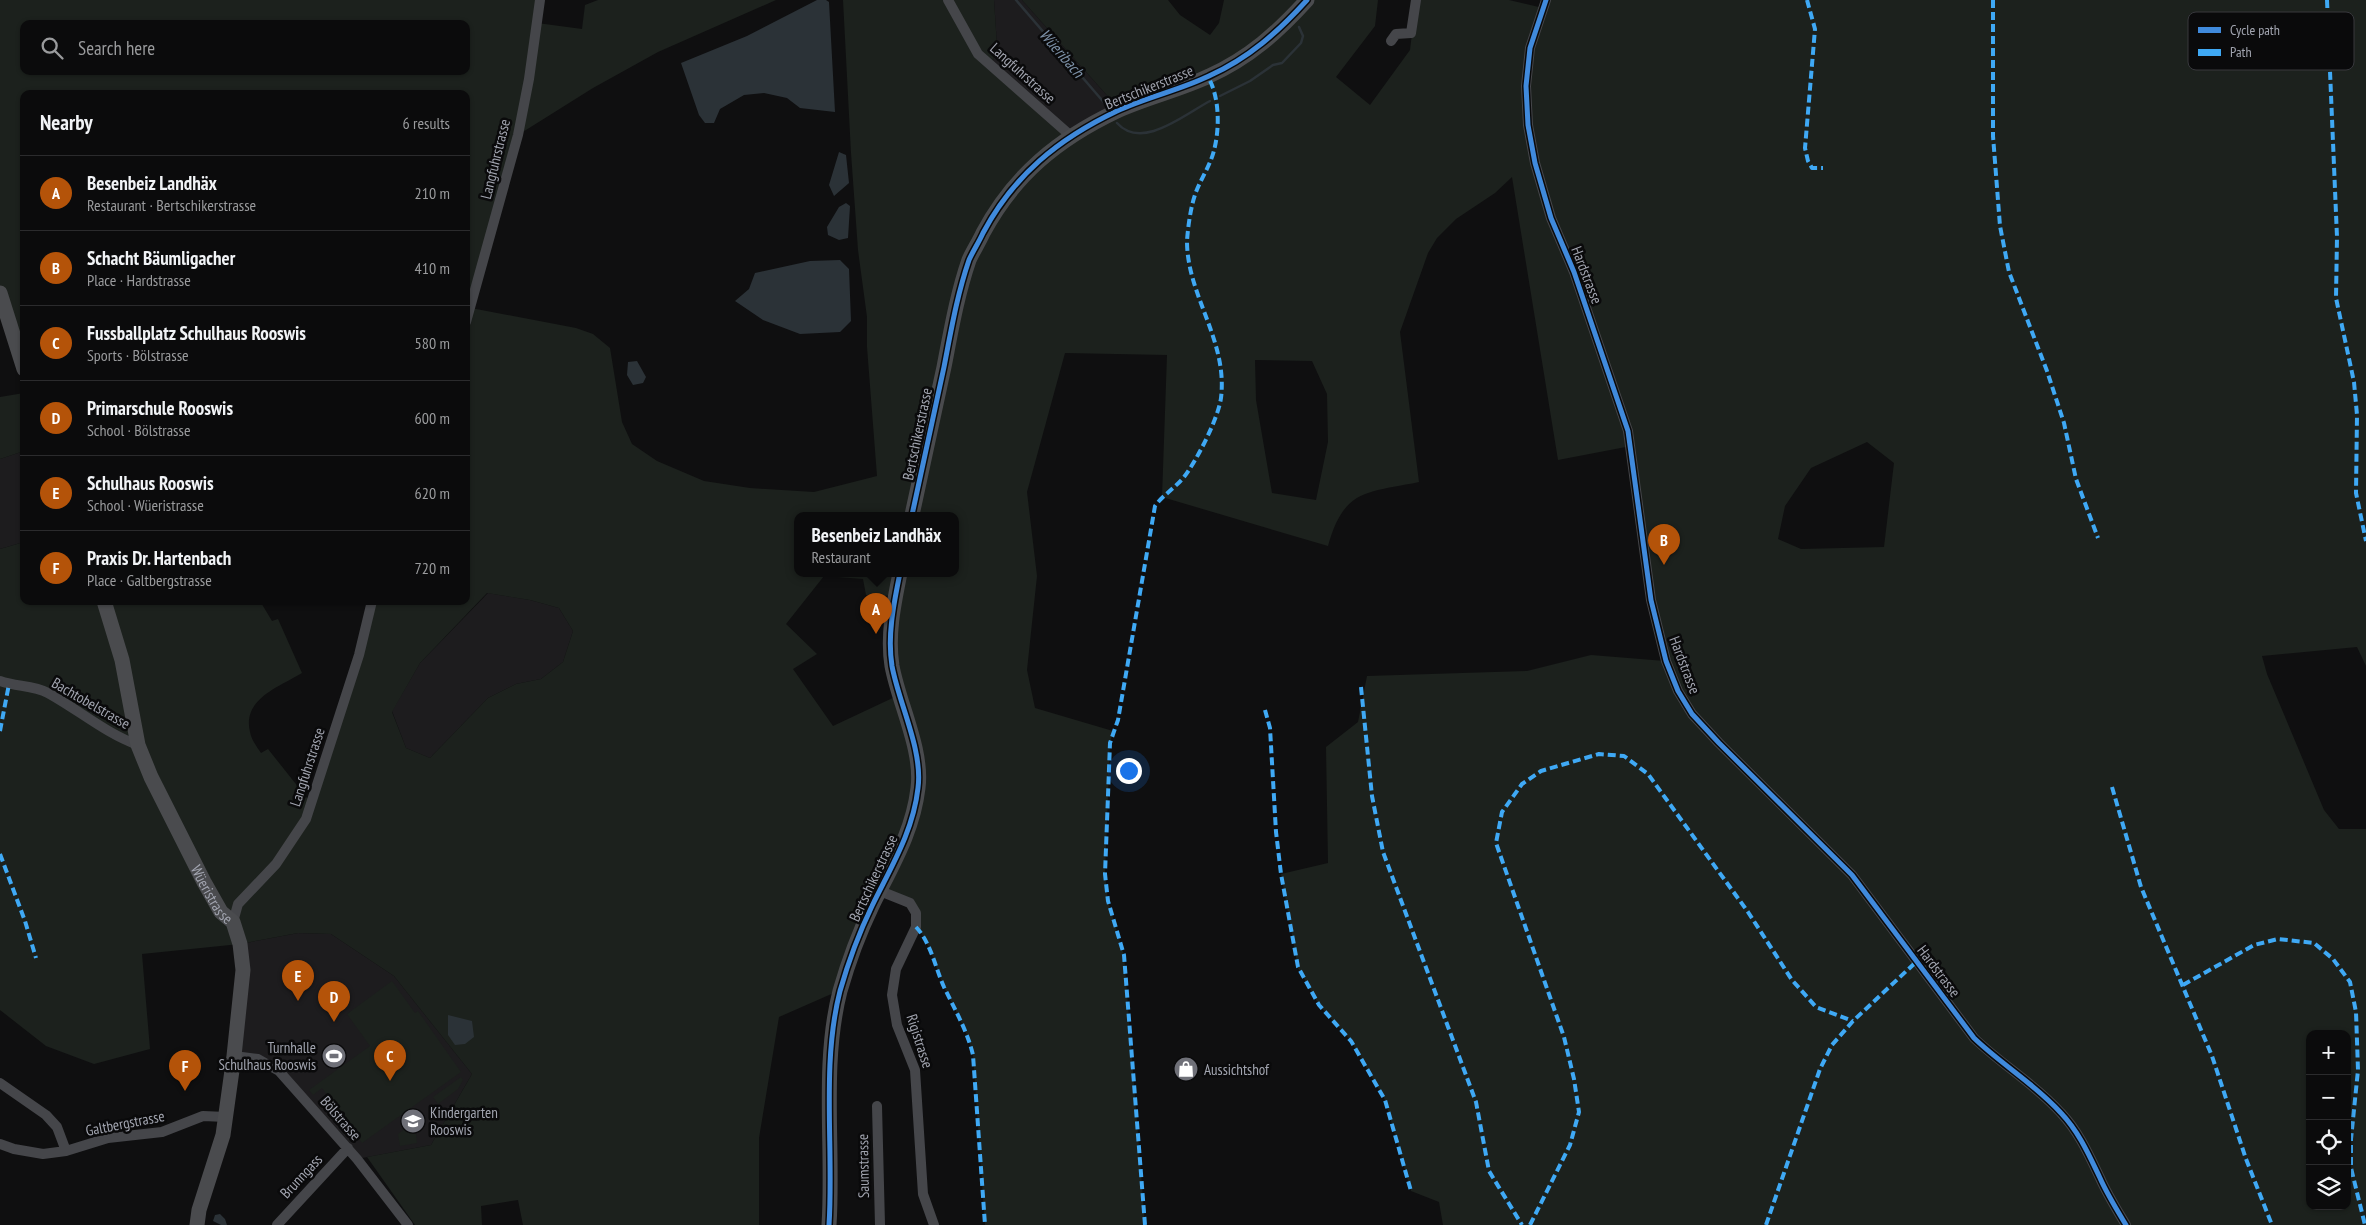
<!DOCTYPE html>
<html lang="en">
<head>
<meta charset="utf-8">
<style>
	body { margin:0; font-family:"PT Sans Narrow",sans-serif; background:#141415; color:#f1f3f6 }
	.controls { position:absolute; right:15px; bottom:15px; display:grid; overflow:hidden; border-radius:10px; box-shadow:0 1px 4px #0004 }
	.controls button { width:45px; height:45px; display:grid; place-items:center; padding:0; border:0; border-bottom:1px solid #2b2b2d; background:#0b0b0c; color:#f1f3f6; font:25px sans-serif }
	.you { position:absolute; left:1128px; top:770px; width:18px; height:18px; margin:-12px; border:4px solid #fff; border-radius:50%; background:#1a73e8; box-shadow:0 0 0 8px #1a73e833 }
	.badge { display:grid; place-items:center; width:32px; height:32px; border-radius:50%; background:#b45309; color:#fff; font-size:16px; font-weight:700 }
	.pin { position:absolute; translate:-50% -41px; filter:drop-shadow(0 1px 2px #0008) }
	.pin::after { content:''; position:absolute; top:26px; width:18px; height:15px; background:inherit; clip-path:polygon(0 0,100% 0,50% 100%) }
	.popup { position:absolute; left:794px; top:512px; width:165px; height:65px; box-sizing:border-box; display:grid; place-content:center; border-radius:10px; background:#0b0b0c; filter:drop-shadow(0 1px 4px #0005); font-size:16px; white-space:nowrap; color:#9a9b9d }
	.popup b { font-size:19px; color:#f1f3f6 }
	.popup::after { content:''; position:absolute; left:50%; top:100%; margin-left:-10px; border:10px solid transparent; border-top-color:#0b0b0c }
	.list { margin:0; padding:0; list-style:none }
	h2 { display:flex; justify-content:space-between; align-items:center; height:65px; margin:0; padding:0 20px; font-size:21px }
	h2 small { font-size:16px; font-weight:400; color:#9a9b9d }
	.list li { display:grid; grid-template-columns:32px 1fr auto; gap:15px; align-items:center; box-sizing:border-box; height:75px; padding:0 20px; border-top:1px solid #2b2b2d }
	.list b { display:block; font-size:19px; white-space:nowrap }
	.list p { margin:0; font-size:16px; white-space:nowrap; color:#9a9b9d }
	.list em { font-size:16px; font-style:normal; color:#9a9b9d }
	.icon { flex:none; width:28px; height:28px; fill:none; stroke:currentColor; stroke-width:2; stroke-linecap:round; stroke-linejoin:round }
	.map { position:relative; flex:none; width:2366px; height:1225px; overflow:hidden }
	.search { position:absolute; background:#0b0b0c; box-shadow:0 1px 4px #0004; left:20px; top:20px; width:450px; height:55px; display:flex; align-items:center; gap:12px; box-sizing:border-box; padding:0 18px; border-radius:10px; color:#9a9b9d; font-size:19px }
	.panel { position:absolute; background:#0b0b0c; box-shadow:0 1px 4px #0004; left:20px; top:90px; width:450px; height:515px; border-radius:10px }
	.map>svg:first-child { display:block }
	.built { fill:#1d1c1e }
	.green { fill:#1c211d; fill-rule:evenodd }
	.water { fill:#2b3237 }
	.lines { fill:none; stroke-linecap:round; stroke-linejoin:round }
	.stream { stroke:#2b3237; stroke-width:2.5 }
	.street { stroke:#45464a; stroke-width:10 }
	.secondary { stroke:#4a4b4e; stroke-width:15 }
	.quiet { stroke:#3fa9f5; stroke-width:4; stroke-dasharray:8 4; stroke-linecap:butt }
	.cycleway-casing { stroke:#0a0a0b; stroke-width:8 }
	.cycleway { stroke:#408adc; stroke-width:5 }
	.labels { text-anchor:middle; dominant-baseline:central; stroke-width:5; stroke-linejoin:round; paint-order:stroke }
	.street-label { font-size:15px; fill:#a2a5b0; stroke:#0a0a0b }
	.poi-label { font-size:15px; fill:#a2a5b0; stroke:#0a0a0b; text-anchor:start }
	.water-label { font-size:16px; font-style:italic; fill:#7c90a7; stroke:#0a0a0b }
	.key { fill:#0a0a0b; stroke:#38383d; stroke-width:1 }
	.key-label { font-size:14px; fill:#a2a5b0 }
</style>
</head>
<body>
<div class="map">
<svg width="2366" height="1225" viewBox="0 0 2366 1225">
	<rect width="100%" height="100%" fill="#0f0f10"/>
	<!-- built -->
	<path class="built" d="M994 0H1022L1120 110 1071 136 991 66 997 46Z
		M24 451V542L0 549V459Z
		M488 593 530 600 559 608 573 631 563 662 541 679 516 684 488 698 430 758 406 748 392 711 420 663Z
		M298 933 331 934 394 976 472 1074 431 1145 357 1159 279 1071 234 1056 240 944Z"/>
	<!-- green -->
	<path class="green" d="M0 0H540L537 23 582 29 585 5 598 0H776L658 52 593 88 518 135 471 308 576 328 593 334 610 348 622 422 632 444 657 461 704 481 750 488 814 492 877 476 867 347V317L858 250 851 153 843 0H994L997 46 991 66 1071 136 1120 110 1022 0H1168L1180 15 1210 35 1219 23 1224 0H1378L1375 26 1336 77 1370 105 1410 50 1416 0H1509L1543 8 1548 0H2366V666L2357 647 2262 656 2267 674 2324 810 2339 829H2366V1225H1443L1439 1202 1411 1191 1385 1100 1351 1041 1319 1005 1298 968 1281 874 1328 863 1326 747 1358 722 1367 676 1527 671 1591 655 1665 661 1631 446 1558 460 1512 177 1495 193 1456 219 1437 238 1428 253 1400 332 1419 482C1367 493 1344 488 1328 546L1162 497 1167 355 1065 353 1027 492 1037 576 1027 670 1035 708 1113 731 1110 743 1105 874 1108 901 1124 955 1145 1225H985L973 1055C967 1030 955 1010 944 987 935 967 931 943 916 927V913L880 891 845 988 779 1017 759 1138V1225H523L518 1200 481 1206 482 1225H415L367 1157 431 1145 472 1074 394 976 331 934 298 933 240 944 142 954 150 1049 94 1064 46 1046 0 1010V549L24 542V601H260L272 621 278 619 302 673C279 687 242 699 250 732 251 739 257 747 261 753L268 749 307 798 312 801 372 601H466V94H24V369L0 293ZM24 24H466V71H24ZM1255 360 1312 361 1327 394 1328 442 1316 500 1272 493 1256 400ZM1867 442 1894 463 1884 547 1801 549 1778 539 1785 506 1811 468ZM797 515H955V573H797ZM824 576 863 579 866 595 895 596 899 695 833 726 793 669 817 654 786 624ZM487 593 530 600 559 608 573 631 563 662 541 679 516 684 488 698 430 758 406 748 392 712 420 663ZM2310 1034H2347V1206H2310Z
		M24 393V451L0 459V397Z
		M392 981 415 1013 418 1011 461 1072 362 1143 322 1088 313 1095 309 1090 370 1046 347 1014Z
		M461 1077 463 1080 458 1089 438 1104 433 1097Z
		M412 1124 413 1134H416L417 1143 400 1146 398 1134Z"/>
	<!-- water -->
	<path class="water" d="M817 0H826L829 2 835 112 800 108 787 98 764 93 744 95 720 109 714 123H705L699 115 681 63 747 36Z
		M839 152 846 155 849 183 834 196 829 185Z
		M846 203 850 206 848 238 839 240 828 235 827 227 839 207Z
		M840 260 849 269 851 321 840 332 800 334 763 320 735 301 749 289 755 273 810 261Z
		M637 361 646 377 643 383 633 385 627 375 628 362Z
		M448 1015 472 1021 474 1037 465 1044 455 1045 448 1035Z
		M220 1214 225 1219 227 1225H221L213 1221 215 1215Z"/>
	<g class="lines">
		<!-- stream -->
		<path class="stream" d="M1016 0 1107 106
			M1220 96 1250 81 1273 65 1282 63 1301 43 1303 36 1299 27
			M1117 123C1142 151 1185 114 1210 101"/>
		<!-- street -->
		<path class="street" d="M948 0 978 54 1071 136
			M1546 0 1530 48 1526 86 1528 125 1535 163 1551 218 1574 272 1628 431 1651 600 1666 661 1678 691 1692 714 1719 743 1852 875 1974 1038C2002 1065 2035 1084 2061 1113 2079 1132 2089 1155 2100 1178 2107 1194 2117 1210 2126 1225
			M1391 41 1396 34 1411 33 1416 0
			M466 322 518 135 529 79 540 0
			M0 681C16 687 33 685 48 693 79 710 105 733 138 745
			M880 891 910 903 916 913V927L896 969 892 995 897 1025 915 1070 923 1194 934 1225
			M233 922 238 904 276 864 306 819 359 655 372 601
			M234 1056 258 1059 279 1071 357 1159 408 1225
			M0 1083 46 1115 57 1127 66 1151
			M877 1106 880 1225
			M0 1144 14 1149 43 1154 66 1151 108 1138 162 1132 203 1116 226 1117
			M277 1225 348 1148"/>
		<!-- secondary -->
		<g class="secondary">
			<path d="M0 293 24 369"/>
			<path d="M912 515C923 466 933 416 944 367 951 331 957 295 969 260 973 251 979 242 983 233 1014 175 1058 139 1117 111 1147 97 1180 90 1209 76 1249 58 1278 32 1307 0"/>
			<path id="s1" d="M104 601 122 660 138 745 151 777 204 882 221 912 233 922 240 944 243 970 234 1056 223 1135 199 1210 197 1225"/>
			<path d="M829 1225C834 1149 821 1065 840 991 848 963 859 933 872 906 891 867 913 832 918 788 923 750 899 704 892 666 887 635 894 603 900 573"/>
		</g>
		<!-- quiet -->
		<path class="quiet" d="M1807 0 1815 29 1805 148 1808 161 1812 168H1823
			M1993 0V136L2000 226 2009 272 2047 371 2064 423 2076 479 2098 538
			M2327 0 2337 237 2336 298 2354 382 2357 415 2356 493 2366 541
			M1361 687 1372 796 1383 852 1476 1102 1489 1171 1522 1225
			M1265 710 1270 728 1276 832 1281 874 1298 967 1319 1005 1351 1041 1385 1100 1411 1191
			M0 731 9 684
			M2112 787 2141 887 2212 1056 2246 1159 2272 1225
			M0 854 25 921 36 958
			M916 927C931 943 935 967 944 987 955 1010 967 1030 973 1055L985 1225
			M2183 985 2254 945 2278 939 2314 943 2333 959 2350 982 2356 1012 2358 1070 2351 1139V1168L2365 1225
			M1145 1225 1124 955 1108 901 1105 874 1110 743 1118 720 1155 506C1163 495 1175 488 1184 477 1197 460 1218 419 1221 398 1228 340 1187 296 1187 241 1188 226 1191 205 1196 192 1201 179 1209 167 1213 154 1220 131 1220 97 1208 77
			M1530 1225 1570 1145 1579 1112 1574 1079 1564 1037 1496 843 1502 812 1522 784 1541 771 1599 754 1624 756 1648 774 1748 912 1792 980 1816 1007 1853 1021
			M1766 1225 1820 1069 1832 1045 1853 1021 1916 962"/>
		<defs>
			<path id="cycleway" d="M1546 0 1530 48 1526 86 1528 125 1535 163 1551 218 1574 272 1628 431 1651 600 1666 661 1678 691 1692 714 1719 743 1852 875 1974 1038C2002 1065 2035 1084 2061 1113 2079 1132 2089 1155 2100 1178 2107 1194 2117 1210 2126 1225
				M912 515C923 466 933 416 944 367 951 331 957 295 969 260 973 251 979 242 983 233 1014 175 1058 139 1117 111 1147 97 1180 90 1209 76 1249 58 1278 32 1307 0
				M829 1225C834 1149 821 1065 840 991 848 963 859 933 872 906 891 867 913 832 918 788 923 750 899 704 892 666 887 635 894 603 900 573"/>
		</defs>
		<!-- cycleway casing -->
		<use href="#cycleway" class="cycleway-casing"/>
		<!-- cycleway -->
		<use href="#cycleway" class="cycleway"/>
	</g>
	<!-- icons -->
	<defs>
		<symbol id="stadium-disc" viewBox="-11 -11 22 22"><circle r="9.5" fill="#6f7078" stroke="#0a0a0b"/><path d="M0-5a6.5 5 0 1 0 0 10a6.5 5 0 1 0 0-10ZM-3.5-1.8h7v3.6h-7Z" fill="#fff"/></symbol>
		<symbol id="shop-disc" viewBox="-11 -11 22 22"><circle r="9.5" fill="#6f7078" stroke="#0a0a0b"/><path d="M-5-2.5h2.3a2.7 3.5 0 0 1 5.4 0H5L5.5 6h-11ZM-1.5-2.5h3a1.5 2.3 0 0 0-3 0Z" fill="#fff"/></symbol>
		<symbol id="school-disc" viewBox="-11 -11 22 22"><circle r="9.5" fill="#6f7078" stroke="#0a0a0b"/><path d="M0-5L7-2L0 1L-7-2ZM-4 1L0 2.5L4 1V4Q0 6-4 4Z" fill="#fff"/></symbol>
	</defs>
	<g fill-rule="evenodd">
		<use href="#stadium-disc" x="320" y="1042" width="28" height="28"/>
		<use href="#shop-disc" x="1172" y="1055" width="28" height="28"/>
		<use href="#school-disc" x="399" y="1107" width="28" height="28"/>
	</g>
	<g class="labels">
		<!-- street labels -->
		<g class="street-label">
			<text transform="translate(1023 73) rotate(42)">Langfuhrstrasse</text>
			<text transform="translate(1149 87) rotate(-22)">Bertschikerstrasse</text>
			<text transform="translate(495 159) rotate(-76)">Langfuhrstrasse</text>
			<text transform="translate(1587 275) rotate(69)">Hardstrasse</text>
			<text transform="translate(917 434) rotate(-78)">Bertschikerstrasse</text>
			<text transform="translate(1685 665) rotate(69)">Hardstrasse</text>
			<text transform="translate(91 703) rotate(30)">Bachtobelstrasse</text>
			<text transform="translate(307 767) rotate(-72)">Langfuhrstrasse</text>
			<text transform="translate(873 878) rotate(-65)">Bertschikerstrasse</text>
			<text stroke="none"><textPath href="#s1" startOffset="315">Wüeristrasse</textPath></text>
			<text transform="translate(1939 971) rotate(53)">Hardstrasse</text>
			<text transform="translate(920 1041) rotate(72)">Rigistrasse</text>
			<text transform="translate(341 1118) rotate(49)">Bölstrasse</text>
			<text transform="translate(125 1123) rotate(-11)">Galtbergstrasse</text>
			<text transform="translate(863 1166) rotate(-91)">Saumstrasse</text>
			<text transform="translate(301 1176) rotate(-47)">Brunngass</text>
		</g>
		<!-- poi labels -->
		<g class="poi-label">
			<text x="316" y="1047" text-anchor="end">Turnhalle<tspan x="316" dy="17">Schulhaus Rooswis</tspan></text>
			<text x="1204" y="1069">Aussichtshof</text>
			<text x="430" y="1112">Kindergarten<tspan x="430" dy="17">Rooswis</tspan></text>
		</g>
		<!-- water labels -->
		<g class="water-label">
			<text transform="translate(1062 53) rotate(49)">Wüeribach</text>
		</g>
	</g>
	<!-- legend -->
	<rect x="2188" y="12" width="166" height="58" rx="8" class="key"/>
	<rect x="2198" y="27" width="23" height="6" fill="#408adc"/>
	<rect x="2198" y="49" width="23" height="7" fill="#3fa9f5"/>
	<g class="key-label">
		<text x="2230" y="35">Cycle path</text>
		<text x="2230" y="57">Path</text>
	</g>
</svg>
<div class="controls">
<button>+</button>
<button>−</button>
<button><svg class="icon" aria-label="locate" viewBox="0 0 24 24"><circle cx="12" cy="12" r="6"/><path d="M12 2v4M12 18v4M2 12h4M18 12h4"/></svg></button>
<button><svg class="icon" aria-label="layers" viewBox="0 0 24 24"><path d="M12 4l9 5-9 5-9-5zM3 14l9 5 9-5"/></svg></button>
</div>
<div class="you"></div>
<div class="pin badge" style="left:876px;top:634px">A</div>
<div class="popup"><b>Besenbeiz Landhäx</b>Restaurant</div>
<div class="pin badge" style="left:1664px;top:565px">B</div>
<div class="pin badge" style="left:390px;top:1081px">C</div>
<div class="pin badge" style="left:334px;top:1022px">D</div>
<div class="pin badge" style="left:298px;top:1001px">E</div>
<div class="pin badge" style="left:185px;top:1091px">F</div>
<div class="search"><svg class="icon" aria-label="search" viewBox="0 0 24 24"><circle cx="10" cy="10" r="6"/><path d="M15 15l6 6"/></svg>Search here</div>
<section class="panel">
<h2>Nearby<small>6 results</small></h2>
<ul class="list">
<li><span class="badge">A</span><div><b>Besenbeiz Landhäx</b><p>Restaurant · Bertschikerstrasse</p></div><em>210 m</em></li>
<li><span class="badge">B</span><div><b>Schacht Bäumligacher</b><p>Place · Hardstrasse</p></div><em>410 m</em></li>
<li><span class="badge">C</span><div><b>Fussballplatz Schulhaus Rooswis</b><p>Sports · Bölstrasse</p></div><em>580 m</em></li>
<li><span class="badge">D</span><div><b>Primarschule Rooswis</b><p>School · Bölstrasse</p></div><em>600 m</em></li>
<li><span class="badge">E</span><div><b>Schulhaus Rooswis</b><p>School · Wüeristrasse</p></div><em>620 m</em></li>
<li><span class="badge">F</span><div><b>Praxis Dr. Hartenbach</b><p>Place · Galtbergstrasse</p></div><em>720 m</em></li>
</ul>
</section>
</div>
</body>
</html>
